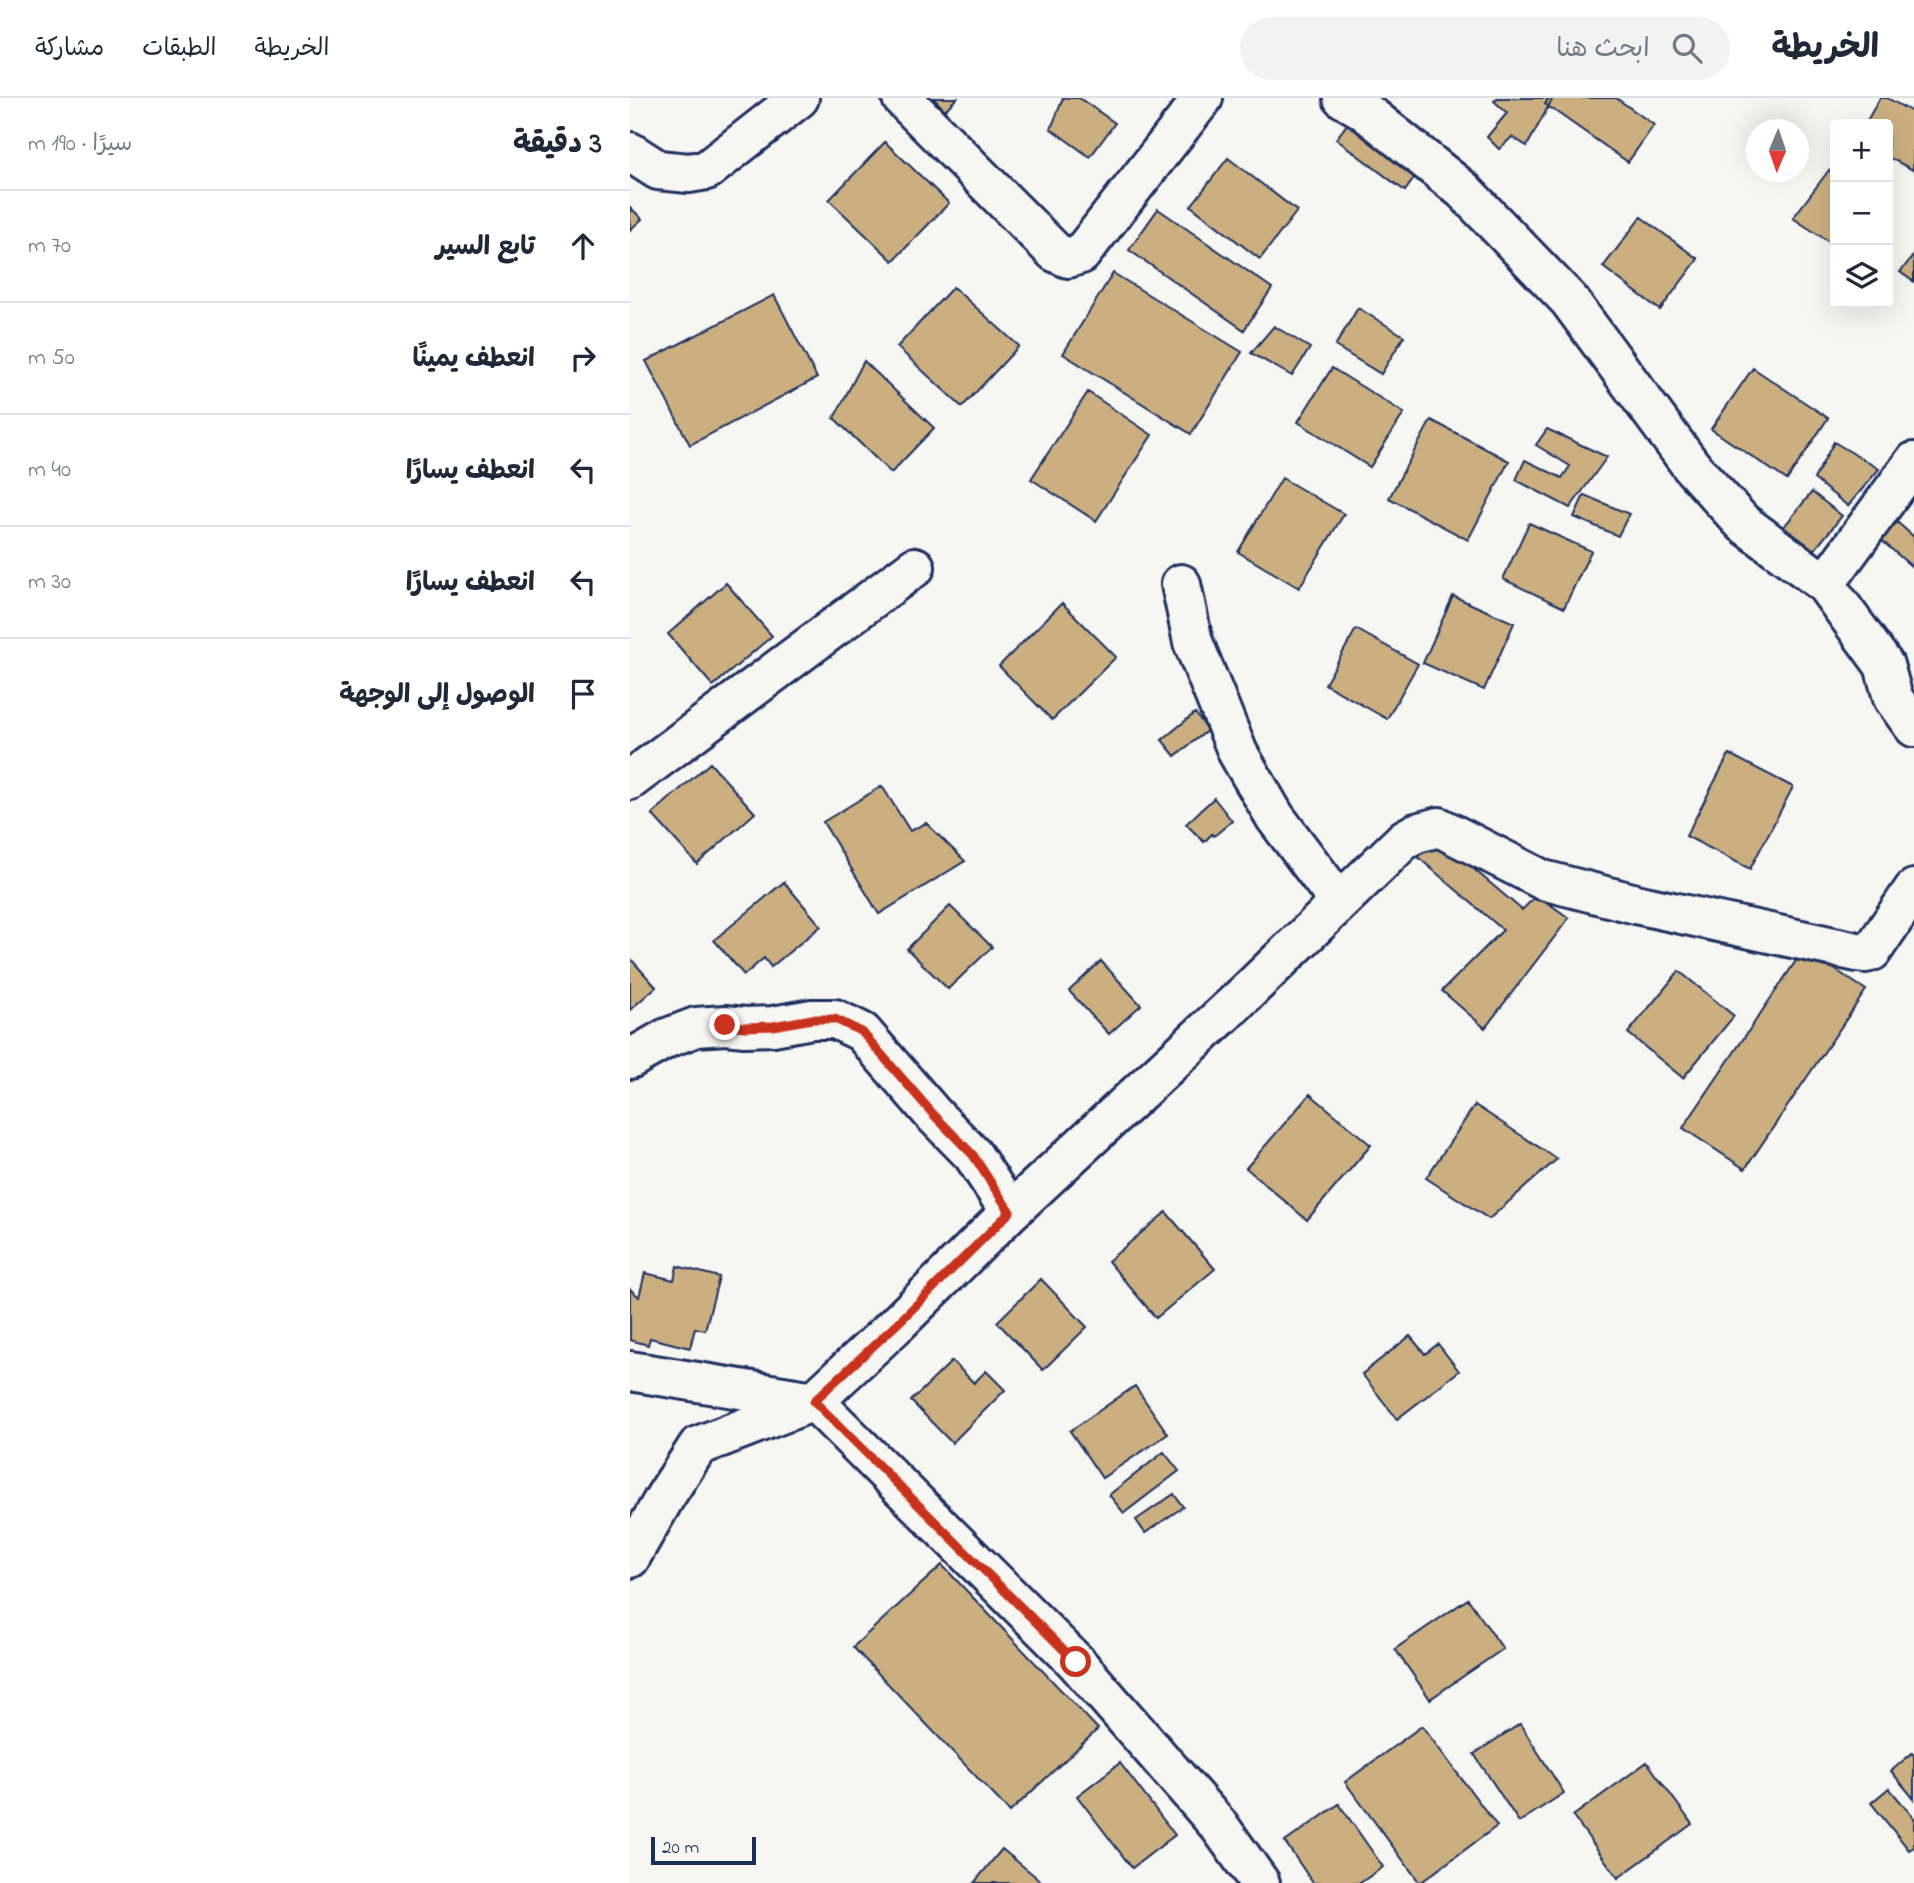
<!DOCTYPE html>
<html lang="ar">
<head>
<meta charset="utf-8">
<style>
	body { margin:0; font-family:"Indie Flower","Playpen Sans Arabic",sans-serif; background:#f2f2f3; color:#1f2937; direction:rtl }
	.controls { position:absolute; right:21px; top:21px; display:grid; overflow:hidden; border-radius:7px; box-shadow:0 7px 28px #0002 }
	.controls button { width:63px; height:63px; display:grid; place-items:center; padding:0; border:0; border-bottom:2px solid #e0e1e3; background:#fff; color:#1f2937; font:35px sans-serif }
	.compass { position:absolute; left:1116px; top:21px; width:63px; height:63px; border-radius:50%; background:#fff; box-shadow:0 7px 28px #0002; rotate:182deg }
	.scale { position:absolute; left:21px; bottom:18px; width:105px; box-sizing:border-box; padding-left:7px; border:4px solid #1b2f5e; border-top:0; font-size:19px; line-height:24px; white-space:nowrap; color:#1b2f5e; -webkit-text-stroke:5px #f6f6f2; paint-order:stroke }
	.stop { position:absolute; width:21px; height:21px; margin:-16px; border:5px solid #c8321e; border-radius:50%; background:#fff }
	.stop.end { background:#c8321e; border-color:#fff; box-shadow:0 2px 7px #0008 }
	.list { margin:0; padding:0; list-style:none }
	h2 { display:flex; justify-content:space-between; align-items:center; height:91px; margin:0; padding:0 28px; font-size:30px }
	h2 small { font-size:23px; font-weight:400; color:#747a83 }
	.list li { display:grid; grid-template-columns:46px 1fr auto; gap:21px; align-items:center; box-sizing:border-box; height:112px; padding:0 28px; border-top:2px solid #e0e1e3 }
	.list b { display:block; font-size:26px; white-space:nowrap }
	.list em { font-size:23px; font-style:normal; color:#747a83 }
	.icon { flex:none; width:38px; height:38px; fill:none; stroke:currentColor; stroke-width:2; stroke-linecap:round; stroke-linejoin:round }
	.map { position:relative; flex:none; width:1284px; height:1785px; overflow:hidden; direction:ltr }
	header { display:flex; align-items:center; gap:42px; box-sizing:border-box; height:98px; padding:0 35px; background:#fff; border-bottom:2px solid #e0e1e3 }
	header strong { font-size:33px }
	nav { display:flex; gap:38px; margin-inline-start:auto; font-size:24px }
	.search { width:490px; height:63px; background:#f2f2f3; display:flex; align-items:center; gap:18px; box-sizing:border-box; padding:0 24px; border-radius:38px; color:#747a83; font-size:26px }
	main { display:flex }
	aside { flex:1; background:#fff }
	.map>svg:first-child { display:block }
	.building { fill:#ccaf81; stroke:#1b2f5e; stroke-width:2 }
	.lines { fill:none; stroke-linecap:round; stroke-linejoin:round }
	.street-casing { stroke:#1b2f5e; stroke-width:44 }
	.street { stroke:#f6f6f2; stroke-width:38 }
	.route { stroke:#c8321e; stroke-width:9 }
</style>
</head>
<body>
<header>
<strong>الخريطة</strong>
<div class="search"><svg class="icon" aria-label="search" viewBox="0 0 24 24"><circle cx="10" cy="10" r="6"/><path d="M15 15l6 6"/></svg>ابحث هنا</div>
<nav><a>الخريطة</a><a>الطبقات</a><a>مشاركة</a></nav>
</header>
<main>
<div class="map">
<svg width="1284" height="1785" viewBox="0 0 1284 1785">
	<rect width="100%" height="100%" fill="#f6f6f2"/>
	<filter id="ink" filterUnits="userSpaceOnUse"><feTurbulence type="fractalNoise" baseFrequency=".0143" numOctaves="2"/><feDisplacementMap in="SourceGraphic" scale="14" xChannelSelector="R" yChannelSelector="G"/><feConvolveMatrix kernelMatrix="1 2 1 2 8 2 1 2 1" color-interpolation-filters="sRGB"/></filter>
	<g filter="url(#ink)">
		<!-- building -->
		<path class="building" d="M303 0H327L315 12Z
			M433 0H449L485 25 460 59 421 31Z
			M867 0H923L897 48 882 39 869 51 857 39 877 15 864 3Z
			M919 0H986L1024 27 998 64 915 6Z
			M1250 0H1257L1284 15 1283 72 1258 59V26H1235Z
			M718 25 787 76 775 93 706 41Z
			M255 44 319 105 263 163 199 102Z
			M598 60 667 113 630 161 561 108Z
			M1199 72 1205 76V148L1163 120Z
			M0 109 12 121 0 132Z
			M528 111 642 190 614 232 499 152Z
			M1011 119 1068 161 1030 212 973 169Z
			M1284 157V184L1270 174Z
			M483 175 612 254 561 336 433 256Z
			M323 189 389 248 332 309 267 249Z
			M144 197 187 280 60 347 16 263Z
			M728 210 774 238 751 276 705 248Z
			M644 228 680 250 662 278 621 255Z
			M234 263 304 330 261 375 204 320Z
			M702 270 774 315 740 369 668 324Z
			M1123 270 1198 320 1157 382 1081 331Z
			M458 294 522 337 466 423 401 381Z
			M801 322 879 363 838 442 759 400Z
			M917 331 977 359 940 410 886 382 895 362 932 380 940 368 906 347Z
			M1204 344 1249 371 1218 408 1184 381Z
			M652 380 714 416 669 490 608 454Z
			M1182 394 1212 418 1182 455 1152 431Z
			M954 397 999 416 988 438 944 419Z
			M1267 424 1284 439V464L1281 468 1251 442Z
			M899 425 961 453 934 510 873 481Z
			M96 485 142 538 83 588 38 536Z
			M823 498 884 525 854 592 793 565Z
			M432 505 486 559 422 622 369 568Z
			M726 531 788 566 757 621 695 586Z
			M565 615 578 632 545 658 532 642Z
			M1099 656 1163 689 1120 771 1056 738Z
			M80 665 125 715 67 766 22 716Z
			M252 688 280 733 296 725 335 763 249 816 193 724Z
			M584 700 602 723 584 738 582 736 574 744 556 726Z
			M800 734 892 812 907 797 939 820 855 930 812 893 873 832 782 754Z
			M154 784 191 828 141 869 134 860 114 877 84 842Z
			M320 808 362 849 318 891 277 851Z
			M1174 851 1236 892 1115 1071 1053 1030Z
			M0 860 26 889 0 912Z
			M471 863 511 907 479 936 439 893Z
			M1049 873 1104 918 1053 980 998 935Z
			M680 996 741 1047 677 1122 616 1070Z
			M845 1007 927 1061 859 1121 796 1080Z
			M536 1114 585 1171 526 1220 478 1163Z
			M47 1168 89 1179 75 1232 65 1230 60 1250 20 1240 18 1247 0 1242V1191L9 1199 15 1175 44 1182Z
			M411 1181 457 1229 413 1272 367 1224Z
			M780 1238 795 1256 808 1246 829 1273 767 1321 732 1276Z
			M322 1263 344 1285 356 1273 375 1292 322 1345 281 1303Z
			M505 1288 538 1336 472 1380 440 1333Z
			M534 1354 549 1373 494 1415 479 1397Z
			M544 1396 553 1409 515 1435 506 1422Z
			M312 1467 468 1631 380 1714 223 1549Z
			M838 1501 873 1551 800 1601 765 1551Z
			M890 1626 934 1695 889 1724 844 1656Z
			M792 1628 867 1728 790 1785 715 1684Z
			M1282 1655 1284 1657V1701L1261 1673Z
			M1017 1664 1062 1726 988 1780 943 1718Z
			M490 1665 545 1737 502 1770 447 1698Z
			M1259 1690 1284 1720V1749L1279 1752 1241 1705Z
			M709 1706 753 1769 730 1785H683L655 1744Z
			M372 1751 411 1783 409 1785H344Z"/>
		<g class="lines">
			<defs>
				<path id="street" d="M272 0 425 154 438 160 451 156 573 0
					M713 0 732 11 833 92 939 202 1062 369 1113 425 1195 486 1284 364
					M0 54 28 72 59 75 77 72 169 0
					M551 486 563 544 608 655 645 719 709 804
					M1195 486 1254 567 1263 600 1284 629
					M0 682 285 469
					M0 961 37 940 66 929 95 927 115 929 143 928 182 921H205L232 934 303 1016 343 1057 380 1114
					M0 1273 184 1303 68 1348 35 1399 0 1460
					M630 1785 590 1729 446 1564 184 1303 268 1225 380 1114 615 896 775 741 786 735 809 729 913 782 1010 807 1227 854 1236 855 1242 853 1284 791"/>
			</defs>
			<!-- street casing -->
			<use href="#street" class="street-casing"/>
			<!-- street -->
			<use href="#street" class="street"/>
		</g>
	</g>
	<g class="lines" filter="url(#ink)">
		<!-- route -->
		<path class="route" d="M95 927 115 929 143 928 182 921H205L232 934 303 1016 343 1057 380 1114 268 1225 184 1303 446 1564"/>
	</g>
</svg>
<div class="controls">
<button>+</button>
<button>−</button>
<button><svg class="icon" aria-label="layers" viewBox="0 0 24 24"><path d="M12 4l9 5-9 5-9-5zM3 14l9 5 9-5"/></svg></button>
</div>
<svg class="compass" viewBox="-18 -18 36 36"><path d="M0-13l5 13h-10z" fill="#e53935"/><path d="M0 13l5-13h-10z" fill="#747a83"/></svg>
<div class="scale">20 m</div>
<div class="stop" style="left:446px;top:1564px"></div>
<div class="stop end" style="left:95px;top:927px"></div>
</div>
<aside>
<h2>3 دقيقة<small>سيرًا · 190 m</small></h2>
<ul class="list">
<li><svg class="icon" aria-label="ahead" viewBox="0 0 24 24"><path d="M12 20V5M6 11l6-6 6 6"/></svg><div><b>تابع السير</b></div><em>70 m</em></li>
<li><svg class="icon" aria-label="right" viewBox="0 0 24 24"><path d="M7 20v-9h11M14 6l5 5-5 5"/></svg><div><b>انعطف يمينًا</b></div><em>50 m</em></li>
<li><svg class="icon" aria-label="left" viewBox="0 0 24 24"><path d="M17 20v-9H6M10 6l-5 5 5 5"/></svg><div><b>انعطف يسارًا</b></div><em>40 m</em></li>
<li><svg class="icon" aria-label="left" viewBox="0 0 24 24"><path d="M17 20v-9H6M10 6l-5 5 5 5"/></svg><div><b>انعطف يسارًا</b></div><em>30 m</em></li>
<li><svg class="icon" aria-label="arrive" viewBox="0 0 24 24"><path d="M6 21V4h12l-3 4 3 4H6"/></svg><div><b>الوصول إلى الوجهة</b></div></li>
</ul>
</aside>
</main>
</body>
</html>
